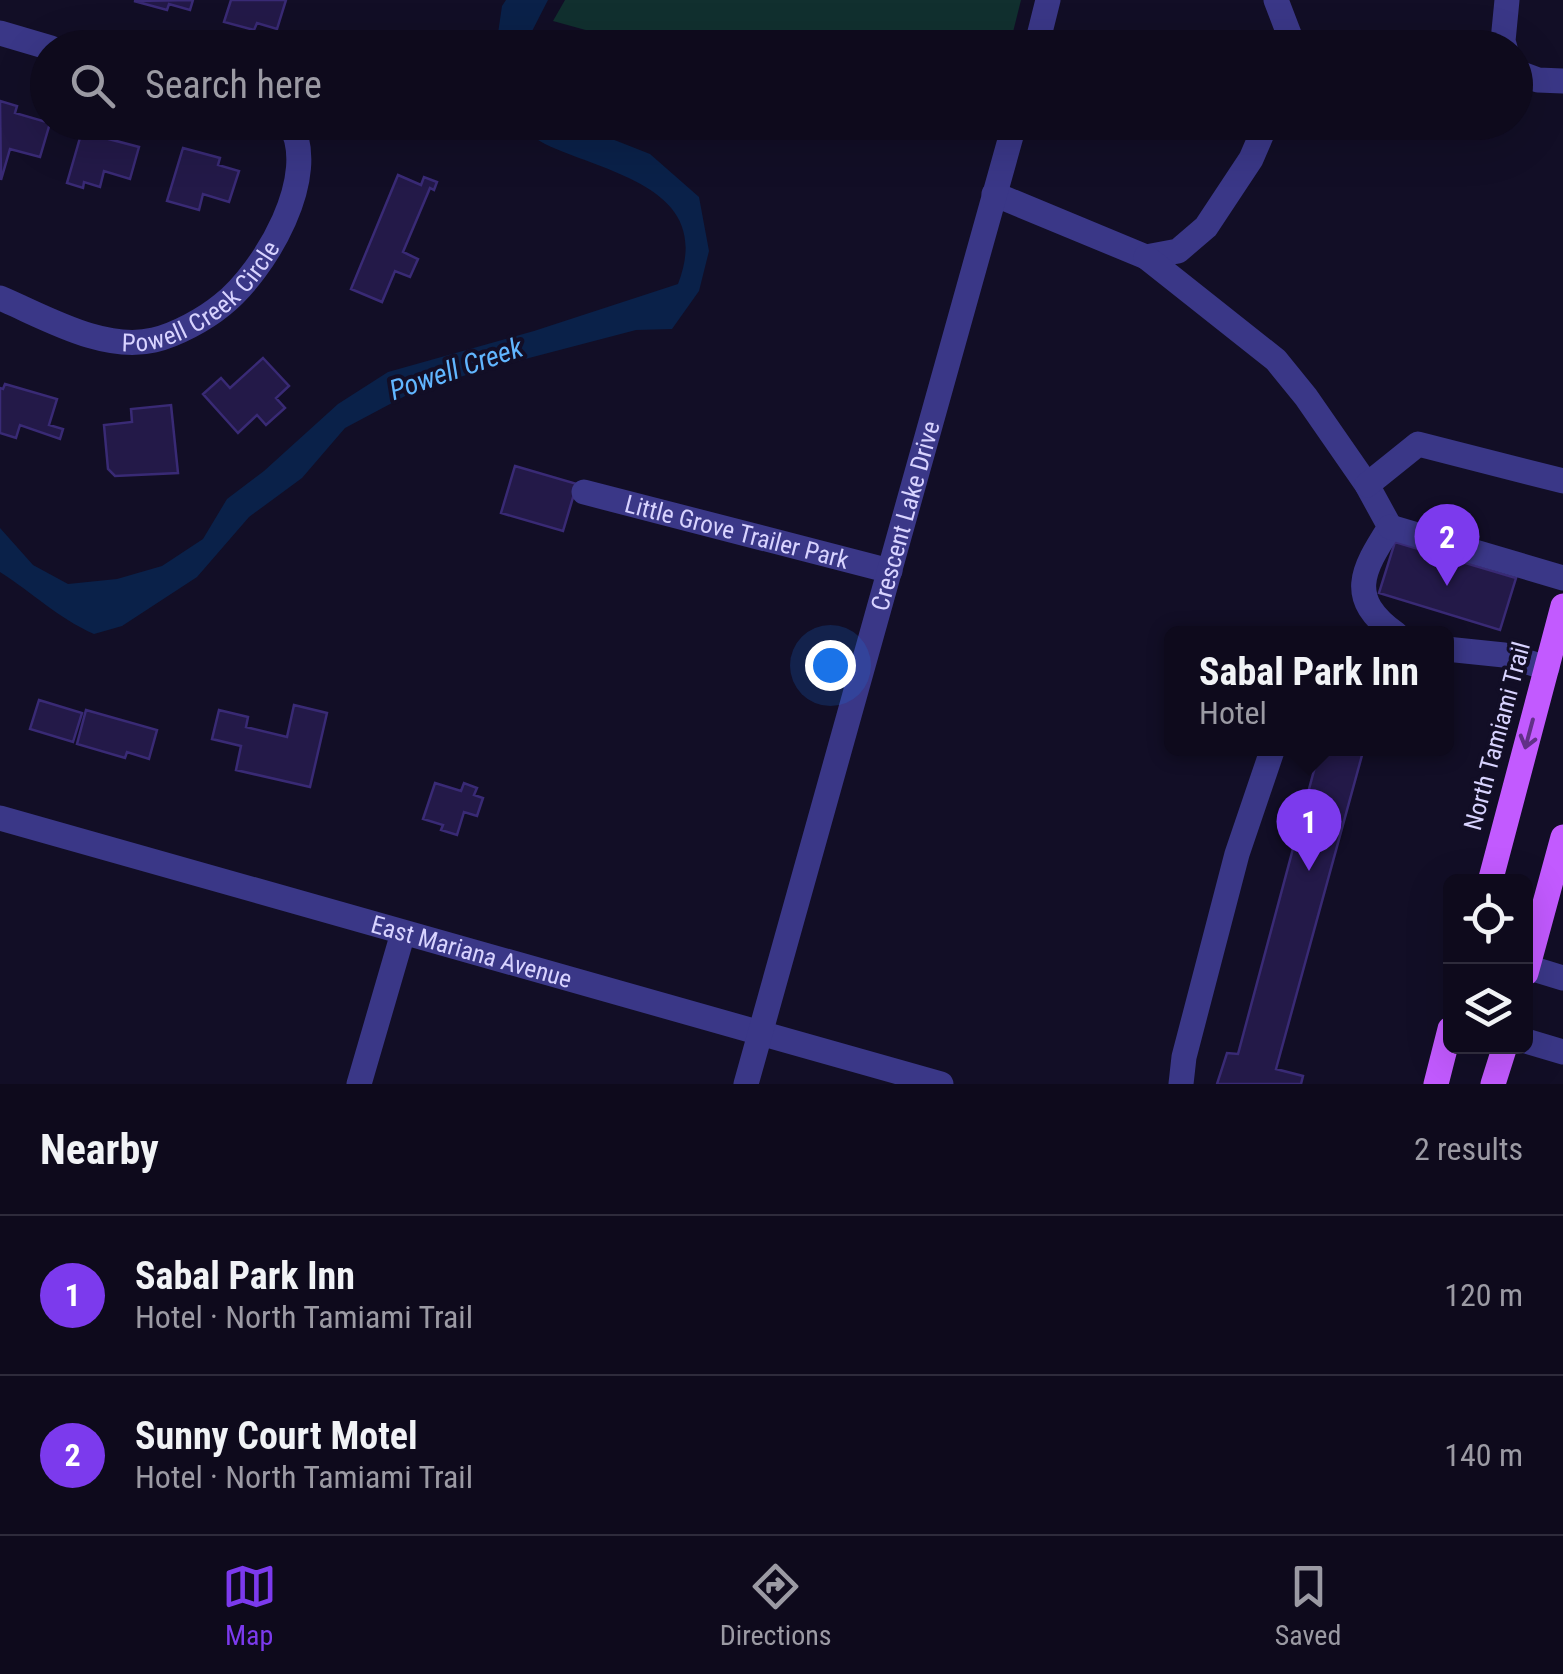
<!DOCTYPE html>
<html lang="en">
<head>
<meta charset="utf-8">
<style>
	body { margin:0; font-family:"Roboto Condensed",sans-serif; background:#1c1829; color:#f1f3f6 }
	.controls { position:absolute; right:30px; bottom:30px; display:grid; overflow:hidden; border-radius:15px; box-shadow:0 10px 40px #0002 }
	.controls button { width:90px; height:90px; display:grid; place-items:center; padding:0; border:0; border-bottom:2px solid #2e2b3b; background:#0e0a1c; color:#f1f3f6; font:50px sans-serif }
	.you { position:absolute; left:830px; top:665px; width:35px; height:35px; margin:-25px; border:8px solid #fff; border-radius:50%; background:#1a73e8; box-shadow:0 0 0 15px #1a73e833 }
	.badge { display:grid; place-items:center; width:65px; height:65px; border-radius:50%; background:#7c3aed; color:#fff; font-size:32px; font-weight:700 }
	.pin { position:absolute; translate:-50% -82px; filter:drop-shadow(0 2px 5px #0008) }
	.pin::after { content:''; position:absolute; top:52px; width:35px; height:30px; background:inherit; clip-path:polygon(0 0,100% 0,50% 100%) }
	.popup { position:absolute; left:1164px; top:626px; width:290px; height:130px; box-sizing:border-box; display:grid; place-content:center; border-radius:15px; background:#0e0a1c; filter:drop-shadow(0 2px 8px #0005); font-size:32px; white-space:nowrap; color:#9b9aa3 }
	.popup b { font-size:38px; color:#f1f3f6 }
	.popup::after { content:''; position:absolute; left:50%; top:100%; margin-left:-20px; border:20px solid transparent; border-top-color:#0e0a1c }
	.list { margin:0; padding:0; list-style:none }
	h2 { display:flex; justify-content:space-between; align-items:center; height:130px; margin:0; padding:0 40px; font-size:42px }
	h2 small { font-size:32px; font-weight:400; color:#9b9aa3 }
	.list li { display:grid; grid-template-columns:65px 1fr auto; gap:30px; align-items:center; box-sizing:border-box; height:160px; padding:0 40px; border-top:2px solid #2e2b3b }
	.list b { display:block; font-size:38px; white-space:nowrap }
	.list p { margin:0; font-size:32px; white-space:nowrap; color:#9b9aa3 }
	.list em { font-size:32px; font-style:normal; color:#9b9aa3 }
	.icon { flex:none; width:55px; height:55px; fill:none; stroke:currentColor; stroke-width:2; stroke-linecap:round; stroke-linejoin:round }
	.map { position:relative; flex:none; width:1563px; height:1084px; overflow:hidden }
	.search { position:absolute; background:#0e0a1c; box-shadow:0 10px 40px #0002; left:30px; right:30px; top:30px; height:110px; display:flex; align-items:center; gap:25px; box-sizing:border-box; padding:0 35px; border-radius:55px; color:#9b9aa3; font-size:38px }
	.sheet { height:450px; background:#0e0a1c }
	nav { display:flex; justify-content:space-around; align-items:center; box-sizing:border-box; height:140px; border-top:2px solid #2e2b3b; background:#0e0a1c; font-size:28px; color:#9b9aa3 }
	nav a { display:grid; justify-items:center; gap:5px }
	nav .on { color:#7c3aed }
	.map>svg:first-child { display:block }
	.green { fill:#11302f }
	.water { fill:#0a2149 }
	.building { fill:#231948; stroke:#392a75; stroke-width:2.5 }
	.lines { fill:none; stroke-linecap:round; stroke-linejoin:round }
	.minor { stroke:#3a3787; stroke-width:25 }
	.major { stroke:#c25aff; stroke-width:25 }
	.oneway { stroke:#613088 }
	.labels { text-anchor:middle; dominant-baseline:central; stroke-width:8; stroke-linejoin:round; paint-order:stroke }
	.street-label { font-size:25px; fill:#d8d3ff; stroke:#120e26 }
	.water-label { font-size:28px; font-style:italic; fill:#61b6ff; stroke:#120e26 }
</style>
</head>
<body>
<div class="map">
<svg width="1563" height="1084" viewBox="0 0 1563 1084">
	<rect width="100%" height="100%" fill="#120e26"/>
	<!-- green -->
	<path class="green" d="M565 0H1021L1009 48 647 47 553 21Z"/>
	<!-- water -->
	<path class="water" d="M506 0H548L528 39 530 47H496L502 6Z
		M513 123H580L589 130 650 154 699 197 709 251 699 291 672 329 636 330 475 372 407 395 345 428 302 478 249 517 197 577 122 626 94 634C58 618 33 593 0 572V528L33 565 68 584 117 579 162 566 203 539 227 499 264 471 338 404 388 372 534 331 678 284C715 188 609 174 545 144 534 138 523 130 513 123Z"/>
	<!-- building -->
	<path class="building" d="M193 0 190 10 169 4 167 10 134 1Z
		M231 0H286L277 29 257 23 254 30 224 22Z
		M0 101 17 106 15 113 50 123 40 157 10 149 1 180Z
		M84 124 107 131 105 138 139 147 130 179 104 171 100 187 84 182 83 188 67 183Z
		M183 148 220 158 218 165 239 171 229 202 203 194 199 210 167 201Z
		M398 175 421 185 424 177 437 182 434 190 430 188 403 252 418 259 410 277 395 271 382 302 351 289Z
		M263 358 289 386 276 398 285 408 266 425 257 415 238 433 203 394 221 378 230 388Z
		M5 384 57 399 49 425 63 429 60 439 20 425 16 438 0 433V388L3 389Z
		M171 405 178 473 115 476 108 469 104 425 132 422 131 409Z
		M515 466 577 484 563 531 501 513Z
		M1395 542 1516 578 1500 630 1379 593Z
		M39 700 82 713 73 742 30 729Z
		M294 705 327 713 310 787 236 770 241 746 212 739 219 710 248 717 246 727 287 737Z
		M86 710 157 730 149 759 127 752 125 758 77 744Z
		M1320 748H1364L1276 1069 1303 1076 1301 1084H1217L1227 1053 1238 1054Z
		M435 783 461 791 464 783 477 788 474 795 483 798 477 816 464 812 457 835 441 830 443 825 423 819Z"/>
	<g class="lines">
		<!-- minor -->
		<g class="minor">
			<path d="M1276 0 1289 34 1288 48"/>
			<path d="M0 33 51 48"/>
			<path d="M1036 48 1048 0"/>
			<path d="M1505 48 1503 41 1507 0"/>
			<path d="M1516 72 1538 80 1563 81"/>
			<path d="M994 194 1146 257 1178 251 1206 227 1251 159 1267 122"/>
			<path d="M1146 257 1276 360 1306 397 1367 485 1390 527C1362 571 1346 598 1396 634"/>
			<path id="s1" d="M0 298C45 317 103 352 154 340 176 335 205 319 222 305 265 271 322 174 289 122"/>
			<path d="M1367 485 1418 444 1563 481"/>
			<path id="s2" d="M584 492 890 571"/>
			<path d="M1390 527 1563 578"/>
			<path d="M1446 649 1504 655 1547 668"/>
			<path id="s3" d="M0 818 941 1084"/>
			<path d="M1527 967 1563 978"/>
			<path d="M1526 1041 1563 1052"/>
			<path d="M359 1084 403 933"/>
			<path id="s4" d="M746 1084 1015 122"/>
			<path d="M1181 1084 1184 1057 1237 854 1273 748"/>
		</g>
		<!-- major -->
		<path class="major" d="M1490 882 1563 606
			M1526 973 1563 837
			M1436 1084 1450 1029
			M1493 1084 1505 1046"/>
	</g>
	<!-- one-way arrows -->
	<defs><path id="oneway-shaft" d="M-6 0H5M1.5-3L5.5 0L1.5 3" fill="none" stroke-width="1.6" stroke-linecap="round" stroke-linejoin="round" transform="scale(2.5)"/></defs>
	<use class="oneway" href="#oneway-shaft" transform="translate(1529 734) rotate(105)"/>
	<g class="labels">
		<!-- street labels -->
		<g class="street-label">
			<text stroke="none"><textPath href="#s1" startOffset="225">Powell Creek Circle</textPath></text>
			<text stroke="none"><textPath href="#s4" startOffset="590">Crescent Lake Drive</textPath></text>
			<text stroke="none"><textPath href="#s2" startOffset="158">Little Grove Trailer Park</textPath></text>
			<text transform="translate(1497 736) rotate(-75)">North Tamiami Trail</text>
			<text stroke="none"><textPath href="#s3" startOffset="490">East Mariana Avenue</textPath></text>
		</g>
		<!-- water labels -->
		<g class="water-label">
			<text transform="translate(456 369) rotate(-19)">Powell Creek</text>
		</g>
	</g>
</svg>
<div class="controls">
<button><svg class="icon" aria-label="locate" viewBox="0 0 24 24"><circle cx="12" cy="12" r="6"/><path d="M12 2v4M12 18v4M2 12h4M18 12h4"/></svg></button>
<button><svg class="icon" aria-label="layers" viewBox="0 0 24 24"><path d="M12 4l9 5-9 5-9-5zM3 14l9 5 9-5"/></svg></button>
</div>
<div class="you"></div>
<div class="pin badge" style="left:1309px;top:871px">1</div>
<div class="popup"><b>Sabal Park Inn</b>Hotel</div>
<div class="pin badge" style="left:1447px;top:586px">2</div>
<div class="search"><svg class="icon" aria-label="search" viewBox="0 0 24 24"><circle cx="10" cy="10" r="6"/><path d="M15 15l6 6"/></svg>Search here</div>
</div>
<section class="sheet">
<h2>Nearby<small>2 results</small></h2>
<ul class="list">
<li><span class="badge">1</span><div><b>Sabal Park Inn</b><p>Hotel · North Tamiami Trail</p></div><em>120 m</em></li>
<li><span class="badge">2</span><div><b>Sunny Court Motel</b><p>Hotel · North Tamiami Trail</p></div><em>140 m</em></li>
</ul>
</section>
<nav>
<a class="on"><svg class="icon" aria-label="map" viewBox="0 0 24 24"><path d="M3 6l6-2 6 2 6-2v14l-6 2-6-2-6 2zM9 4v14M15 6v14"/></svg>Map</a>
<a><svg class="icon" aria-label="directions" viewBox="0 0 24 24"><path d="M12 3l9 9-9 9-9-9zM9 14v-3h6M13 9l2 2-2 2"/></svg>Directions</a>
<a><svg class="icon" aria-label="saved" viewBox="0 0 24 24"><path d="M7 4h10v16l-5-4-5 4z"/></svg>Saved</a>
</nav>
</body>
</html>
